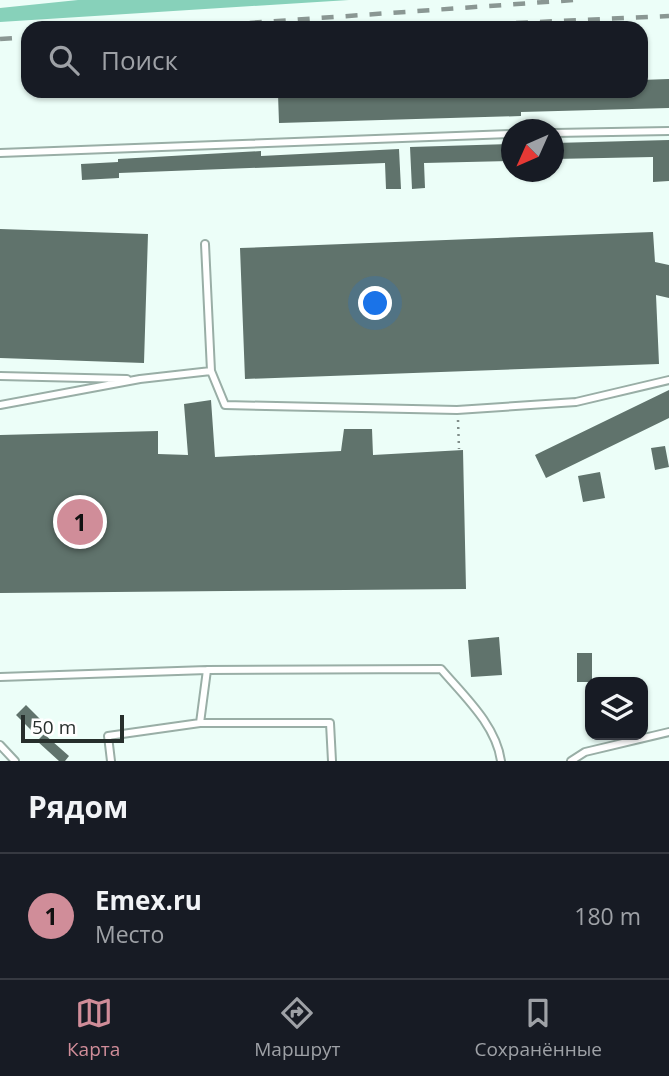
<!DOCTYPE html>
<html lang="ru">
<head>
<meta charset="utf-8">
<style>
	body { margin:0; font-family:"Open Sans",sans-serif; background:#242831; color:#f1f3f6 }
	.controls { position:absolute; right:21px; bottom:21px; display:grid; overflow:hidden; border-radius:14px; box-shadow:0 2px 5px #0004 }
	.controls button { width:63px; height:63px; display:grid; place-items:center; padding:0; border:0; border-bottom:2px solid #363941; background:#171b24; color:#f1f3f6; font:35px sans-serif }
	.compass { position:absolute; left:501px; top:119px; width:63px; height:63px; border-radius:50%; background:#171b24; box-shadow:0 2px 5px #0004; rotate:225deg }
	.scale { position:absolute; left:21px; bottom:18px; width:103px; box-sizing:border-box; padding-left:7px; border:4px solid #272f2c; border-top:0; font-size:19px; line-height:24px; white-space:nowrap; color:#272f2c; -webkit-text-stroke:5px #fff; paint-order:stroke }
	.you { position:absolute; left:376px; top:304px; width:24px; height:24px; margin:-18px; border:5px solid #fff; border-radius:50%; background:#1a73e8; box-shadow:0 0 0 10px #1a73e833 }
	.badge { display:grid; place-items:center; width:46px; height:46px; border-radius:50%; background:#d08d99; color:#111; font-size:23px; font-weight:700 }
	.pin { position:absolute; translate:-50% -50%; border:4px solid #fff; box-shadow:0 2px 7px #0006 }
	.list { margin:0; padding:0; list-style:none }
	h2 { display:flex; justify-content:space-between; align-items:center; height:91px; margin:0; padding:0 28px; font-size:30px }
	h2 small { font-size:23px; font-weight:400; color:#9ea1a6 }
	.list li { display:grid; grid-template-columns:46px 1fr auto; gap:21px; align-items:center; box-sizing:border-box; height:126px; padding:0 28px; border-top:2px solid #363941 }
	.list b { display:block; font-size:26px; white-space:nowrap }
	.list p { margin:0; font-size:23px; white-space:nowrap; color:#9ea1a6 }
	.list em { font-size:23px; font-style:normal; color:#9ea1a6 }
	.icon { flex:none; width:38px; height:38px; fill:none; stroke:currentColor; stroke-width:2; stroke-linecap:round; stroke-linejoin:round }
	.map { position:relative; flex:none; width:669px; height:761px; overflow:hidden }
	.search { position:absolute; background:#171b24; box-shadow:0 2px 5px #0004; left:21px; right:21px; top:21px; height:77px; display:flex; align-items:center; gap:18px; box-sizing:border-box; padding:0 24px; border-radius:21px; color:#9ea1a6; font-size:26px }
	.sheet { height:217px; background:#171b24 }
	nav { display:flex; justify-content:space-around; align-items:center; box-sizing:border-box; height:98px; border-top:2px solid #363941; background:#171b24; font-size:19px; color:#9ea1a6 }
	nav a { display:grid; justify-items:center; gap:4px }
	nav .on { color:#d08d99 }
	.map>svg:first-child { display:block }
	.forest { fill:#87d1ba }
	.building { fill:#60736c }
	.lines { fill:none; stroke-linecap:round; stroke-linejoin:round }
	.lane-casing { stroke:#99aea6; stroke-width:10 }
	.path { stroke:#818e8a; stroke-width:2.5; stroke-dasharray:2 5; stroke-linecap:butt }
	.lane { stroke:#fff; stroke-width:6 }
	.rail { stroke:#8a9793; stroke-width:4.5; stroke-dasharray:12 12; stroke-linecap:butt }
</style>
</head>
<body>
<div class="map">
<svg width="669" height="761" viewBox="0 0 669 761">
	<rect width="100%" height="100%" fill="#ecfef8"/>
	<!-- forest -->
	<path class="forest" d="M78 0H349L0 22V8Z"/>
	<!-- building -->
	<path class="building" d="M669 79V108L521 112V116L279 123 278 94 641 91V80Z
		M669 140V181L653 182V157L554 159V143Z
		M512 144V161L424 163 425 188 412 189 410 147Z
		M399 149 401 189H386L385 163 119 173V178L82 180 81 164 118 162V159L261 151V156Z
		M0 229 148 234 144 363 0 358Z
		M653 232 655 262 669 265V298L656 295 659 364 245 379 240 248Z
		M669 390V418L546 478 535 455Z
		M211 400 215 457 341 451 344 429H372L373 455 463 450 466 589 0 593V435L158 431V454L188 455 184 404Z
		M665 446 669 467 655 470 651 448Z
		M600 472 605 498 583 502 578 476Z
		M499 637 502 675 471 677 468 640Z
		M577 653H592V682H577Z
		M26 705 44 723 34 733 16 715Z
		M44 734 69 756 65 761H59L37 741Z"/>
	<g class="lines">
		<defs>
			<path id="lane" d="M554 133 669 131
				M0 153 512 134
				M205 244 211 371 225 405 457 410 576 402 669 380
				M0 376 127 379
				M0 405 140 379 211 371
				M207 670 200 723H330L332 761
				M0 677 207 670 441 669C464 696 496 725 501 761
				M0 745 15 761
				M111 761 108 736 200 723
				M571 761 585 752 669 732"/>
		</defs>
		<!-- lane casing -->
		<use href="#lane" class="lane-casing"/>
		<!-- path -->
		<path class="path" d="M458 420 459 449"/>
		<!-- lane -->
		<use href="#lane" class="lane"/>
		<!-- rail -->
		<path class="rail" d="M516 23 669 16
			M178 28 574 0
			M0 39 28 37"/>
	</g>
</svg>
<div class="controls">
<button><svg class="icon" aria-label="layers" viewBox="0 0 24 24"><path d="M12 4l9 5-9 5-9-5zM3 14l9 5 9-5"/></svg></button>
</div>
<svg class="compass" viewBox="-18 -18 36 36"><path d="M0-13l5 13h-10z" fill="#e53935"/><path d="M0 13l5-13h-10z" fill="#9ea1a6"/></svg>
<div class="scale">50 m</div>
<div class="you"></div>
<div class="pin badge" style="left:80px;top:522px">1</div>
<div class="search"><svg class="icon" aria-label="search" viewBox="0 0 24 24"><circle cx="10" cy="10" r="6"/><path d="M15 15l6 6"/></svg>Поиск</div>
</div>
<section class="sheet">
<h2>Рядом<small></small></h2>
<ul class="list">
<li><span class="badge">1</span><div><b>Emex.ru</b><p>Место</p></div><em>180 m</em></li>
</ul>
</section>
<nav>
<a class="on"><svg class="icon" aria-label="map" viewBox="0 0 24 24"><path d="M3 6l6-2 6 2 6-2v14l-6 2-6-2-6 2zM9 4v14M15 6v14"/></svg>Карта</a>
<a><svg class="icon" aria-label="directions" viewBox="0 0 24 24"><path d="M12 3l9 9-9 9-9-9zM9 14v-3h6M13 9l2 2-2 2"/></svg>Маршрут</a>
<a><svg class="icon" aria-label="saved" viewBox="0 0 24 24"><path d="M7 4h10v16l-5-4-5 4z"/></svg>Сохранённые</a>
</nav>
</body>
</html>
